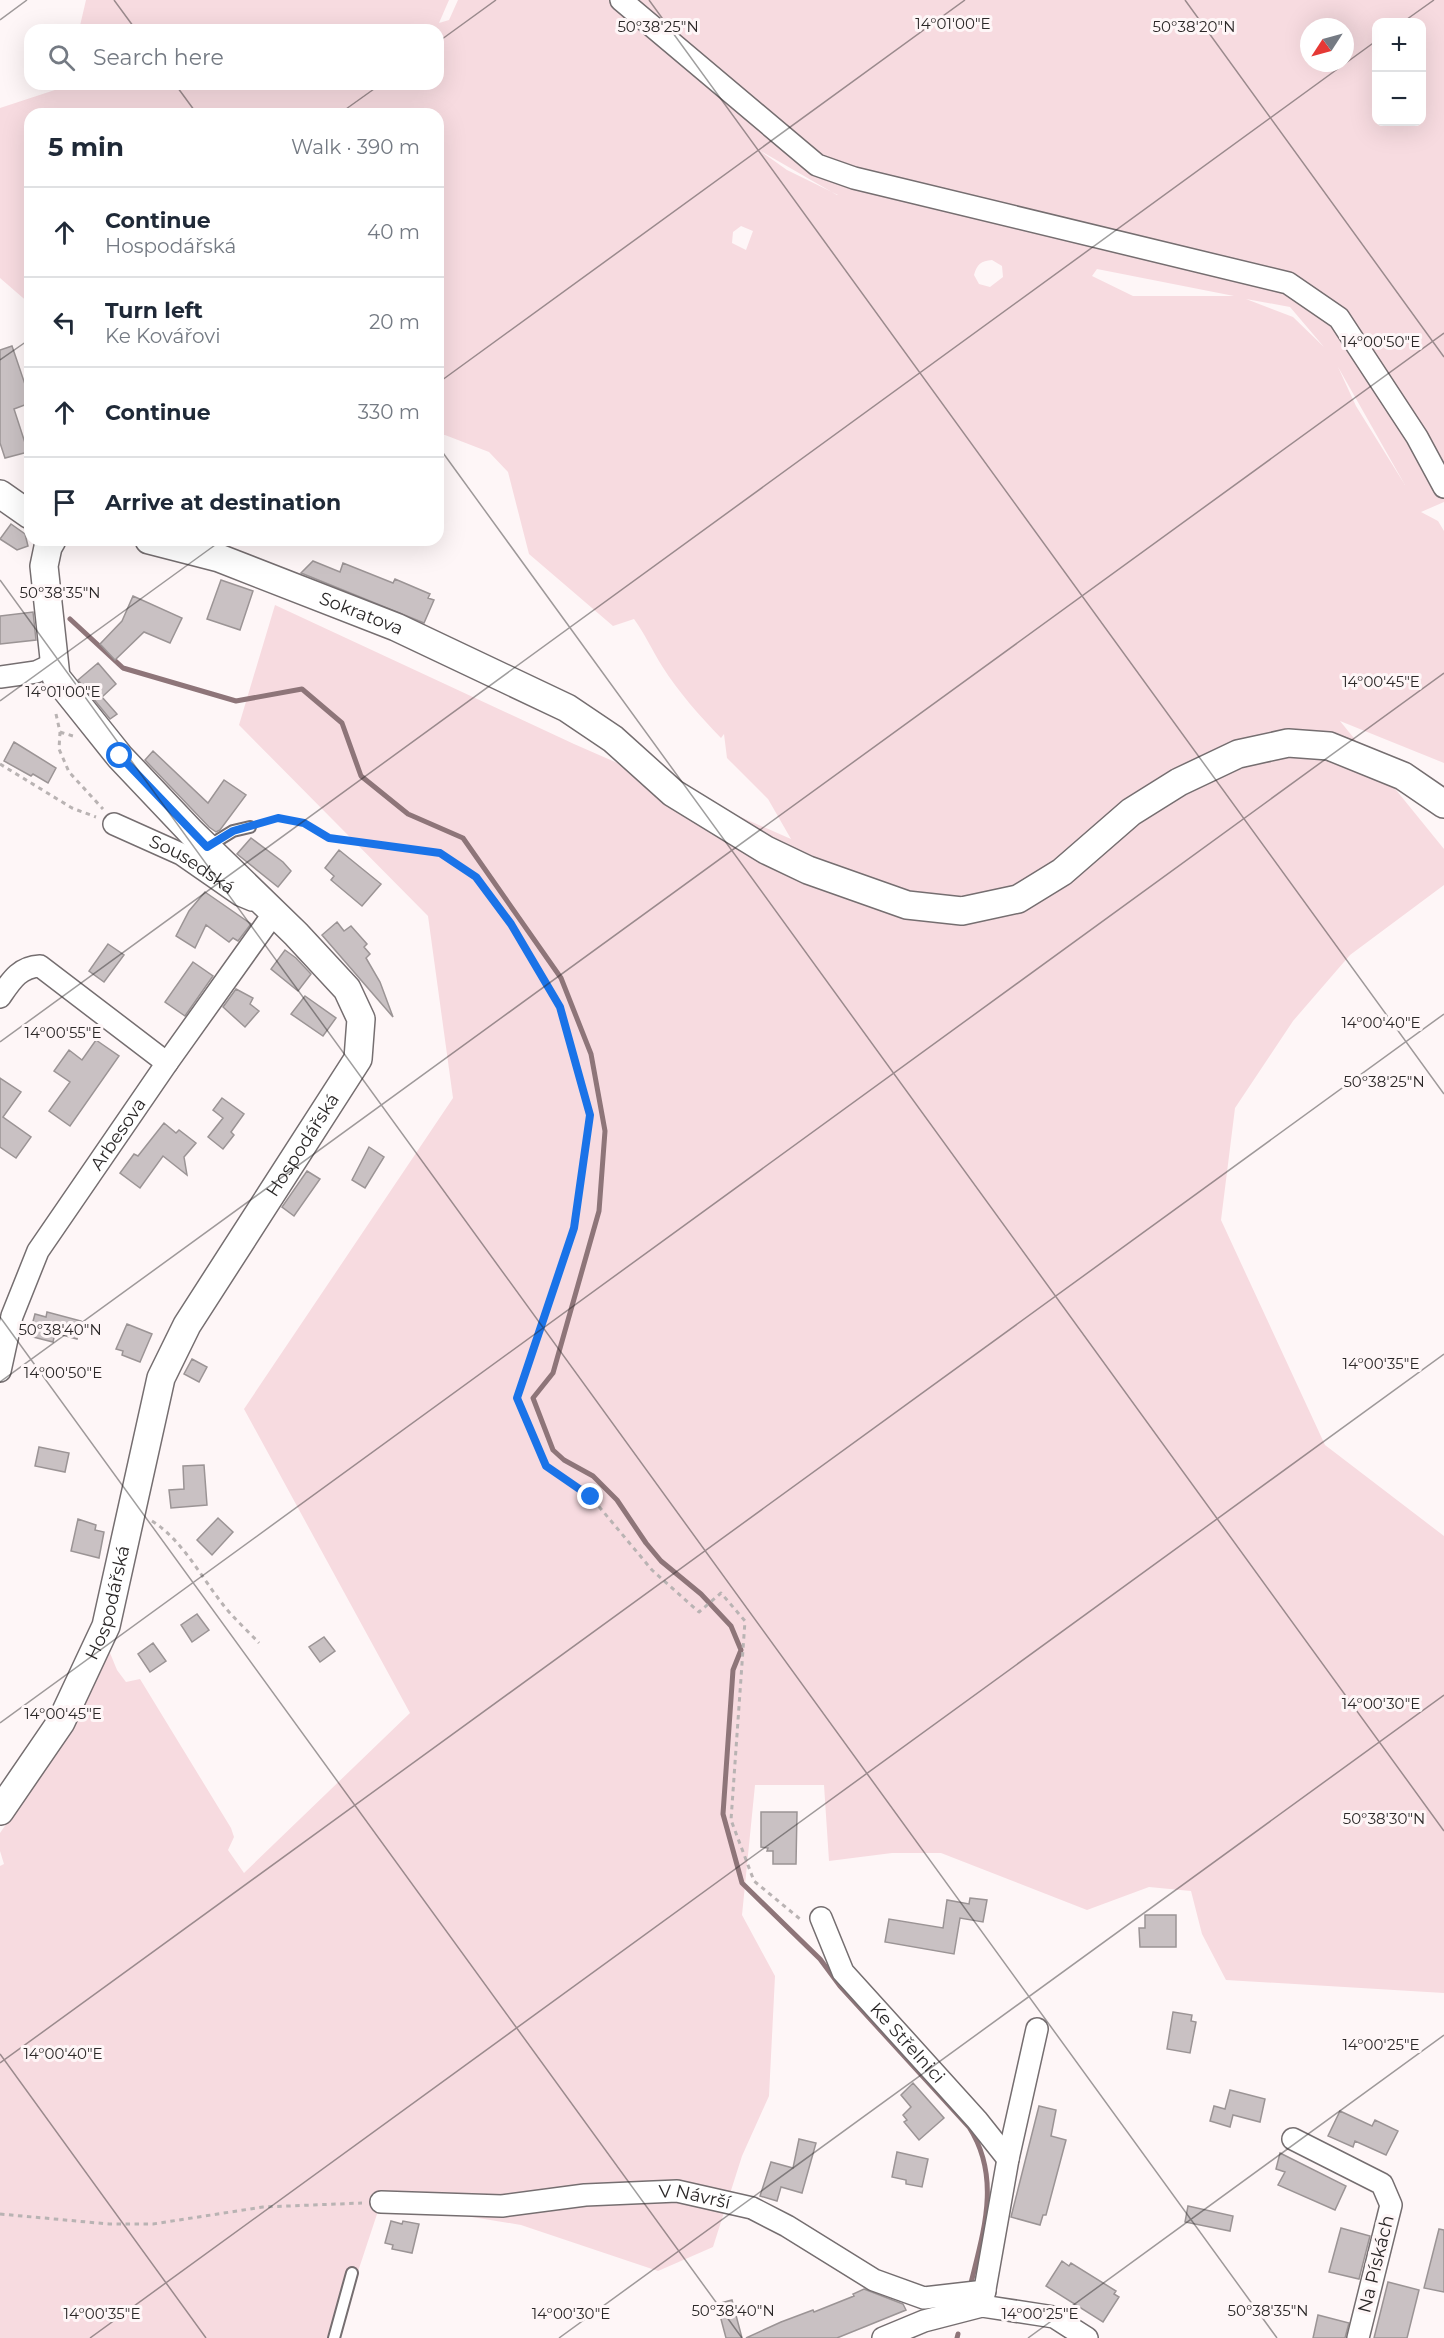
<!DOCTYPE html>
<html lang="en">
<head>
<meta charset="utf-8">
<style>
	body { margin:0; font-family:Montserrat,sans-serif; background:#f2f2f3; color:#1f2937 }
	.controls { position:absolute; right:18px; top:18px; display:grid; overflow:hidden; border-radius:12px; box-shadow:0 6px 24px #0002 }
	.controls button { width:54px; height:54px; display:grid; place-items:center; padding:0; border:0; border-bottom:2px solid #e0e1e3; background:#fff; color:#1f2937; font:30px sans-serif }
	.compass { position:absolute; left:1300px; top:18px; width:54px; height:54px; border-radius:50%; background:#fff; box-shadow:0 6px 24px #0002; rotate:234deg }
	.stop { position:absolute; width:18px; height:18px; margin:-14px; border:4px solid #1a73e8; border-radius:50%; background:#fff }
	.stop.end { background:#1a73e8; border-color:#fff; box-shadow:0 2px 6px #0008 }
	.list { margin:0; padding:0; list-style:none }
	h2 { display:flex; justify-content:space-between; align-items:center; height:78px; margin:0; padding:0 24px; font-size:26px }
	h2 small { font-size:20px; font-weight:400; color:#747a83 }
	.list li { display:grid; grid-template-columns:39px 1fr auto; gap:18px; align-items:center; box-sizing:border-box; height:90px; padding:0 24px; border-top:2px solid #e0e1e3 }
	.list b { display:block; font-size:22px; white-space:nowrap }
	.list p { margin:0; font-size:20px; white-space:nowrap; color:#747a83 }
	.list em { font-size:20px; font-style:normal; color:#747a83 }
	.icon { flex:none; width:33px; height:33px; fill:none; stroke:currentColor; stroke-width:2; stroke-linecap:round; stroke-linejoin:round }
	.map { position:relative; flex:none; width:1444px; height:2338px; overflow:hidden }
	.search { position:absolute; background:#fff; box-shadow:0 6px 24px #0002; left:24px; top:24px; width:420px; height:66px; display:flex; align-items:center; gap:15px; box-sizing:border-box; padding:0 21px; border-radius:18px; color:#747a83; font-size:22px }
	.panel { position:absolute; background:#fff; box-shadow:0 6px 24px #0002; left:24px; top:108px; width:420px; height:438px; border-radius:18px }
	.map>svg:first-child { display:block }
	.green { fill:#f7dbe0; fill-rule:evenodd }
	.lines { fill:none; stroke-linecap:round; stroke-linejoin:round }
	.stream { stroke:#8e7579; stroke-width:5 }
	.building { fill:#c9c1c3; stroke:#9b9495; stroke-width:1.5 }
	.service-casing { stroke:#756e70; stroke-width:14 }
	.minor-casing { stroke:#756e70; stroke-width:24 }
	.tertiary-casing { stroke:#756e70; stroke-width:30 }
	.path { stroke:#b9b3b3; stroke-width:3; stroke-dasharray:4.5 4.5; stroke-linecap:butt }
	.service { stroke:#fff; stroke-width:10 }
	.minor { stroke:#fff; stroke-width:21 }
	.tertiary { stroke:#fff; stroke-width:27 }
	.route { stroke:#1a73e8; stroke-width:8 }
	.ticks { fill:none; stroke:#2b2828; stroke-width:1.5; stroke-opacity:0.45 }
	.labels { text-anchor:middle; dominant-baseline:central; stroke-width:6; stroke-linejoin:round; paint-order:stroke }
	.street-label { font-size:18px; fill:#2b2828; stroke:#fef6f7 }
	.ticks-label { font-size:15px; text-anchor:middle; fill:#2b2828; stroke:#fef6f7; stroke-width:6; stroke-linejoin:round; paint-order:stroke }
</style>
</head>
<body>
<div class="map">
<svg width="1444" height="2338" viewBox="0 0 1444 2338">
	<rect width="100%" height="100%" fill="#fef6f7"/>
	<!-- green -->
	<path class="green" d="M86 0H449L439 23 449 20 458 0H1444V502L1421 512 1438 521 1444 531V763L1340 721 1444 849V885L1350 955 1293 1021 1235 1108 1221 1220 1325 1445 1444 1536V1993L1226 1980 1202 1934 1191 1891 1149 1887 1087 1910 941 1853H892L829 1861 824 1785H755L742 1915 775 1976 769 2096 742 2156 713 2247 658 2271 521 2225 381 2202 336 2338H0V1866L4 1864 0 1851V1833L71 1730 106 1655 110 1653 117 1670 126 1682 140 1679 231 1828 234 1837 228 1850 244 1873 410 1713 244 1409 453 1098 428 916 239 725 275 605 574 744 791 839 768 799 727 758 724 734 721 738C700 716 679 693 662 666 652 650 645 634 634 619L613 626 529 554 508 472 489 452 445 435H438V114H30V304L0 278V108L64 87 65 84H438V30H79ZM1376 22H1422V122H1376ZM1309 27H1345V63H1309ZM759 150 837 195H838L787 170ZM741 226 753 231 746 250 732 243 733 232ZM992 260 1002 266 1003 277 990 287 979 284 974 275C977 264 981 261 992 260ZM1097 269 1234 296H1235H1133L1092 276ZM1246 299 1290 307 1324 347 1293 317ZM1338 367 1405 485 1356 406Z"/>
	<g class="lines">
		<!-- stream -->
		<path class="stream" d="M70 619 123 668 236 701 302 689 342 723 361 776 408 814 463 838 561 978 591 1054 605 1131 599 1211 553 1373 533 1398 553 1450 564 1460 593 1476 617 1500 646 1543 661 1561 701 1594 731 1626 741 1650 733 1670 723 1814 742 1883 820 1959 840 1986 969 2127C1002 2178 983 2233 970 2287
			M957 2338 958 2334"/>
	</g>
	<!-- building -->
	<path class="building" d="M12 346 30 399V403L14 409 28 452 5 458 0 443V350Z
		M11 524 25 534 28 546 17 550 0 539Z
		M313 561 340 572 343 563 393 583 395 579 430 594 428 598 434 600 424 623 301 573Z
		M221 580 253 591 240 630 207 619Z
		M133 596 182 618 170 643 144 632 115 660 100 644 122 621Z
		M33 612 36 640 0 644V616Z
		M98 663 116 684 102 697 117 714 110 719 78 680Z
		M14 742 56 768 48 783 33 774 31 776 4 761Z
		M153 751 208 803 224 780 246 795 220 830 216 832 209 827 145 760Z
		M251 838 283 862 291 871 278 887 237 854Z
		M339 850 381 884 362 906 331 880 334 876 325 868Z
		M205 892 251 924 238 941 233 938 229 942 206 925 195 948 176 936 189 911Z
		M337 922 344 931 351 926 367 944 364 947 370 954 366 958 380 982 393 1017 322 935Z
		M108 944 124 955 104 982 89 971Z
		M285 950 296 958 311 974 298 991 271 969Z
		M193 962 213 976 185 1016 165 1002Z
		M236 989 253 998 250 1004 259 1011 245 1027 223 1007Z
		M305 996 336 1018 323 1036 291 1014Z
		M96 1040 119 1056 70 1126 49 1111 70 1082 54 1071 69 1050 82 1060Z
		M0 1078 21 1092 3 1117 31 1137 16 1158 0 1147Z
		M222 1098 244 1114 231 1132 234 1135 223 1149 208 1137 223 1118 213 1110Z
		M164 1123 176 1133 179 1130 196 1143 184 1157 187 1175 163 1156 140 1188 120 1173 134 1154 138 1156Z
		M369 1147 384 1157 365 1188 352 1180Z
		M307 1171 320 1179 294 1216 282 1207Z
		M47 1312 81 1321 77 1339 55 1333 53 1342 29 1336 35 1314 46 1317Z
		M127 1324 152 1334 140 1362 122 1355 123 1351 116 1349Z
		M192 1359 207 1367 199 1382 184 1374Z
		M39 1447 69 1453 65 1472 35 1466Z
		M204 1465 207 1505 171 1508 169 1490 184 1489 183 1466Z
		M218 1518 233 1532 212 1555 197 1540Z
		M78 1519 96 1525 95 1530 104 1532 99 1558 71 1551Z
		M197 1614 209 1630 192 1642 181 1625Z
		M324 1637 335 1651 320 1662 309 1647Z
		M153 1643 166 1661 150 1672 138 1654Z
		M761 1812H797L796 1864H773V1851H767L768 1848 761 1847Z
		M970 1898 987 1900 983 1922 960 1918 954 1954 885 1942 889 1919 943 1928 947 1900 969 1904Z
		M1145 1915H1176V1947H1140L1139 1928H1145Z
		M1173 2012 1192 2015 1191 2021 1196 2022 1190 2053 1167 2049Z
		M913 2083 944 2118 919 2140 904 2122 907 2120 903 2115 911 2107 901 2095Z
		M1230 2090 1265 2099 1260 2122 1233 2115 1230 2127 1210 2121 1214 2106 1225 2109Z
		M1039 2106 1056 2110 1051 2136 1066 2140 1046 2215H1043L1040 2225 1011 2217Z
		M1340 2111 1372 2126 1375 2120 1398 2131 1386 2155 1355 2141 1353 2147 1328 2136Z
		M799 2139 816 2143 802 2193 781 2187 777 2201 760 2196 771 2162 793 2168Z
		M897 2152 928 2159 922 2187 906 2184V2180L892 2177Z
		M1280 2153 1346 2186 1335 2210 1278 2185 1285 2172 1276 2169Z
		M1188 2206 1233 2216 1230 2231 1185 2222Z
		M391 2221 402 2224 403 2221 419 2224 412 2253 392 2249 393 2245 385 2243Z
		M1341 2228 1370 2236 1359 2279 1329 2272Z
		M1439 2229 1444 2230V2292L1424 2288Z
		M1062 2261 1069 2266 1071 2263 1116 2291 1114 2294 1119 2297 1103 2322 1046 2286Z
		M1388 2282 1419 2290 1407 2338H1374Z
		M864 2289 903 2304 906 2310 837 2338H746L781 2322 813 2310 814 2312 854 2296 853 2294Z
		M732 2300 742 2338H726L717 2304Z
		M1318 2315 1349 2323 1345 2338H1313Z"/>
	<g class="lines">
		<defs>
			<path id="service" d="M207 847 233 831 250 827
				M334 2338 352 2273"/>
			<g id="minor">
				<path d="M621 0 817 165 854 178 1288 283 1339 318 1417 437 1444 487"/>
				<path d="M0 677 36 672 55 663"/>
				<path id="s1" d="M114 824 181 854 240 895 252 900"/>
				<path d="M0 997C11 981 19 967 40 966L167 1063"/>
				<path id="s2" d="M0 1371 12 1316 38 1251 167 1063 274 913"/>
				<path id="s3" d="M821 1918 843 1972 977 2120 1008 2159"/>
				<path d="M1293 2139 1382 2184 1391 2205 1358 2338"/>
				<path id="s4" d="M381 2202 502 2206 585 2195 677 2191 752 2208 787 2226 874 2280 924 2298 985 2291"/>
				<path d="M982 2306 1008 2159 1037 2029"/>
				<path d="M883 2338 924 2321 982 2306 1054 2317 1087 2338"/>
			</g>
			<g id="tertiary">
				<path d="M0 494 30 515"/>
				<path id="s5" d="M149 540 219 558 396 627 567 708 613 739 673 793 766 850 808 870 907 905 962 911 1018 899 1062 872 1131 812 1179 782 1238 754 1288 743 1329 746 1403 776 1444 804"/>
				<path id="s6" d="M0 1811 61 1722 106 1626 161 1378 187 1325 358 1059 361 1019 347 989 296 934 192 833 120 757 56 677 44 566 48 547 52 540"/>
			</g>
		</defs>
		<!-- service casing -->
		<use href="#service" class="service-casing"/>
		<!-- minor casing -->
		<use href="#minor" class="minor-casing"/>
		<!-- tertiary casing -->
		<use href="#tertiary" class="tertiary-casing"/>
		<!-- path -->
		<path class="path" d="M56 714 60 732 59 749 69 772 103 809
			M60 732 73 736
			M0 764 72 808 96 817
			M264 823 278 818 304 823 329 838 440 853 476 877 511 924 559 1007 590 1115 574 1228 517 1399 546 1466 591 1497 652 1570 699 1612 721 1593 745 1621 731 1820 754 1881 800 1919
			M152 1521C182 1540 200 1575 221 1602 232 1617 247 1630 259 1643
			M0 2214 109 2224H153L263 2207 362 2203"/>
		<!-- service -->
		<use href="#service" class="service"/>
		<!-- minor -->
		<use href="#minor" class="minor"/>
		<!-- tertiary -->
		<use href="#tertiary" class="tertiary"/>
	</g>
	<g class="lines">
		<!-- route -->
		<path class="route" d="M120 756 207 847 233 831 278 818 304 823 329 838 440 853 476 877 511 924 560 1007 590 1115 574 1228 517 1398 546 1466 591 1497"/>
	</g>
	<!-- ticks -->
	<path class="ticks" d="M114 0 136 30M649 0 1444 1094M1185 0 1444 357M0 20 27 0M1403 22 1434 0M438 42 496 0M175 84 197 114M339 114 381 84M0 360 30 339M438 383 965 0M438 446 1444 1831M0 580 1277 2338M0 701 222 540M0 1042 1376 41M0 1317 742 2338M0 1382 1444 333M0 1723 1444 673M0 2054 206 2338M0 2063 1444 1014M90 2338 1444 1354M559 2338 1444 1695M1028 2338 1444 2035"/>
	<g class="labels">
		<!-- street labels -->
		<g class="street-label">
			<text stroke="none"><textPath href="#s5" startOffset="225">Sokratova</textPath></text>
			<text stroke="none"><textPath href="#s1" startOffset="88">Sousedská</textPath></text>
			<text stroke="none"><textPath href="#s2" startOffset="268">Arbesova</textPath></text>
			<text stroke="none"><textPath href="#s6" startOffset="741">Hospodářská</textPath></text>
			<text stroke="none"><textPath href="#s6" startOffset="237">Hospodářská</textPath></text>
			<text stroke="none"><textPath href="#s3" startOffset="154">Ke Střelnici</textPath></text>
			<text stroke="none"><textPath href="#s4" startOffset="315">V Návrší</textPath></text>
			<text transform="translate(1376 2264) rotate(-76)">Na Pískách</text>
		</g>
	</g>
	<g class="ticks-label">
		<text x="953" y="29">14°01'00"E</text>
		<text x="658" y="32">50°38'25"N</text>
		<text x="1194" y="32">50°38'20"N</text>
		<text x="1381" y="347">14°00'50"E</text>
		<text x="60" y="598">50°38'35"N</text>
		<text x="1381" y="687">14°00'45"E</text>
		<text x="63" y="697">14°01'00"E</text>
		<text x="1381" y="1028">14°00'40"E</text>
		<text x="63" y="1038">14°00'55"E</text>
		<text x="1384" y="1087">50°38'25"N</text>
		<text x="60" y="1335">50°38'40"N</text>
		<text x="1381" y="1369">14°00'35"E</text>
		<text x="63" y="1378">14°00'50"E</text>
		<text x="1381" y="1709">14°00'30"E</text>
		<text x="63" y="1719">14°00'45"E</text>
		<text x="1384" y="1824">50°38'30"N</text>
		<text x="1381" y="2050">14°00'25"E</text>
		<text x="63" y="2059">14°00'40"E</text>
		<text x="733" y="2316">50°38'40"N</text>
		<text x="1268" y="2316">50°38'35"N</text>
		<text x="102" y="2319">14°00'35"E</text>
		<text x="571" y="2319">14°00'30"E</text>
		<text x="1040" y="2319">14°00'25"E</text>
	</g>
</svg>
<div class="controls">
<button>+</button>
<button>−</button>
</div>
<svg class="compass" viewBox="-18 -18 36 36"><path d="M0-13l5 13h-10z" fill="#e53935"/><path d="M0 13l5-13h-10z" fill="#747a83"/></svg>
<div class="stop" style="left:120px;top:756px"></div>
<div class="stop end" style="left:591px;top:1497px"></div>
<div class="search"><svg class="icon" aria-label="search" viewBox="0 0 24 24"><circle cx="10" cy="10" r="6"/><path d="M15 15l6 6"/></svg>Search here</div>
<section class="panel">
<h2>5 min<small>Walk · 390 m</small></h2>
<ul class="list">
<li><svg class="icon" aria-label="ahead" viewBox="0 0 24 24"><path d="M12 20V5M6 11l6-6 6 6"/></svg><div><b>Continue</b><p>Hospodářská</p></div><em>40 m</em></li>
<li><svg class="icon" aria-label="left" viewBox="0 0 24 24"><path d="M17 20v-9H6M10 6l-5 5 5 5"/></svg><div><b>Turn left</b><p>Ke Kovářovi</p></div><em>20 m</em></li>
<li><svg class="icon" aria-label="ahead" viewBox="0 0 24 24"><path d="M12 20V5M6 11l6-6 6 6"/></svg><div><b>Continue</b></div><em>330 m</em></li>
<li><svg class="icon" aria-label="arrive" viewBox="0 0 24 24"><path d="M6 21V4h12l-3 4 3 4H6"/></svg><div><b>Arrive at destination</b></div></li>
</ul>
</section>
</div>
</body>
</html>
